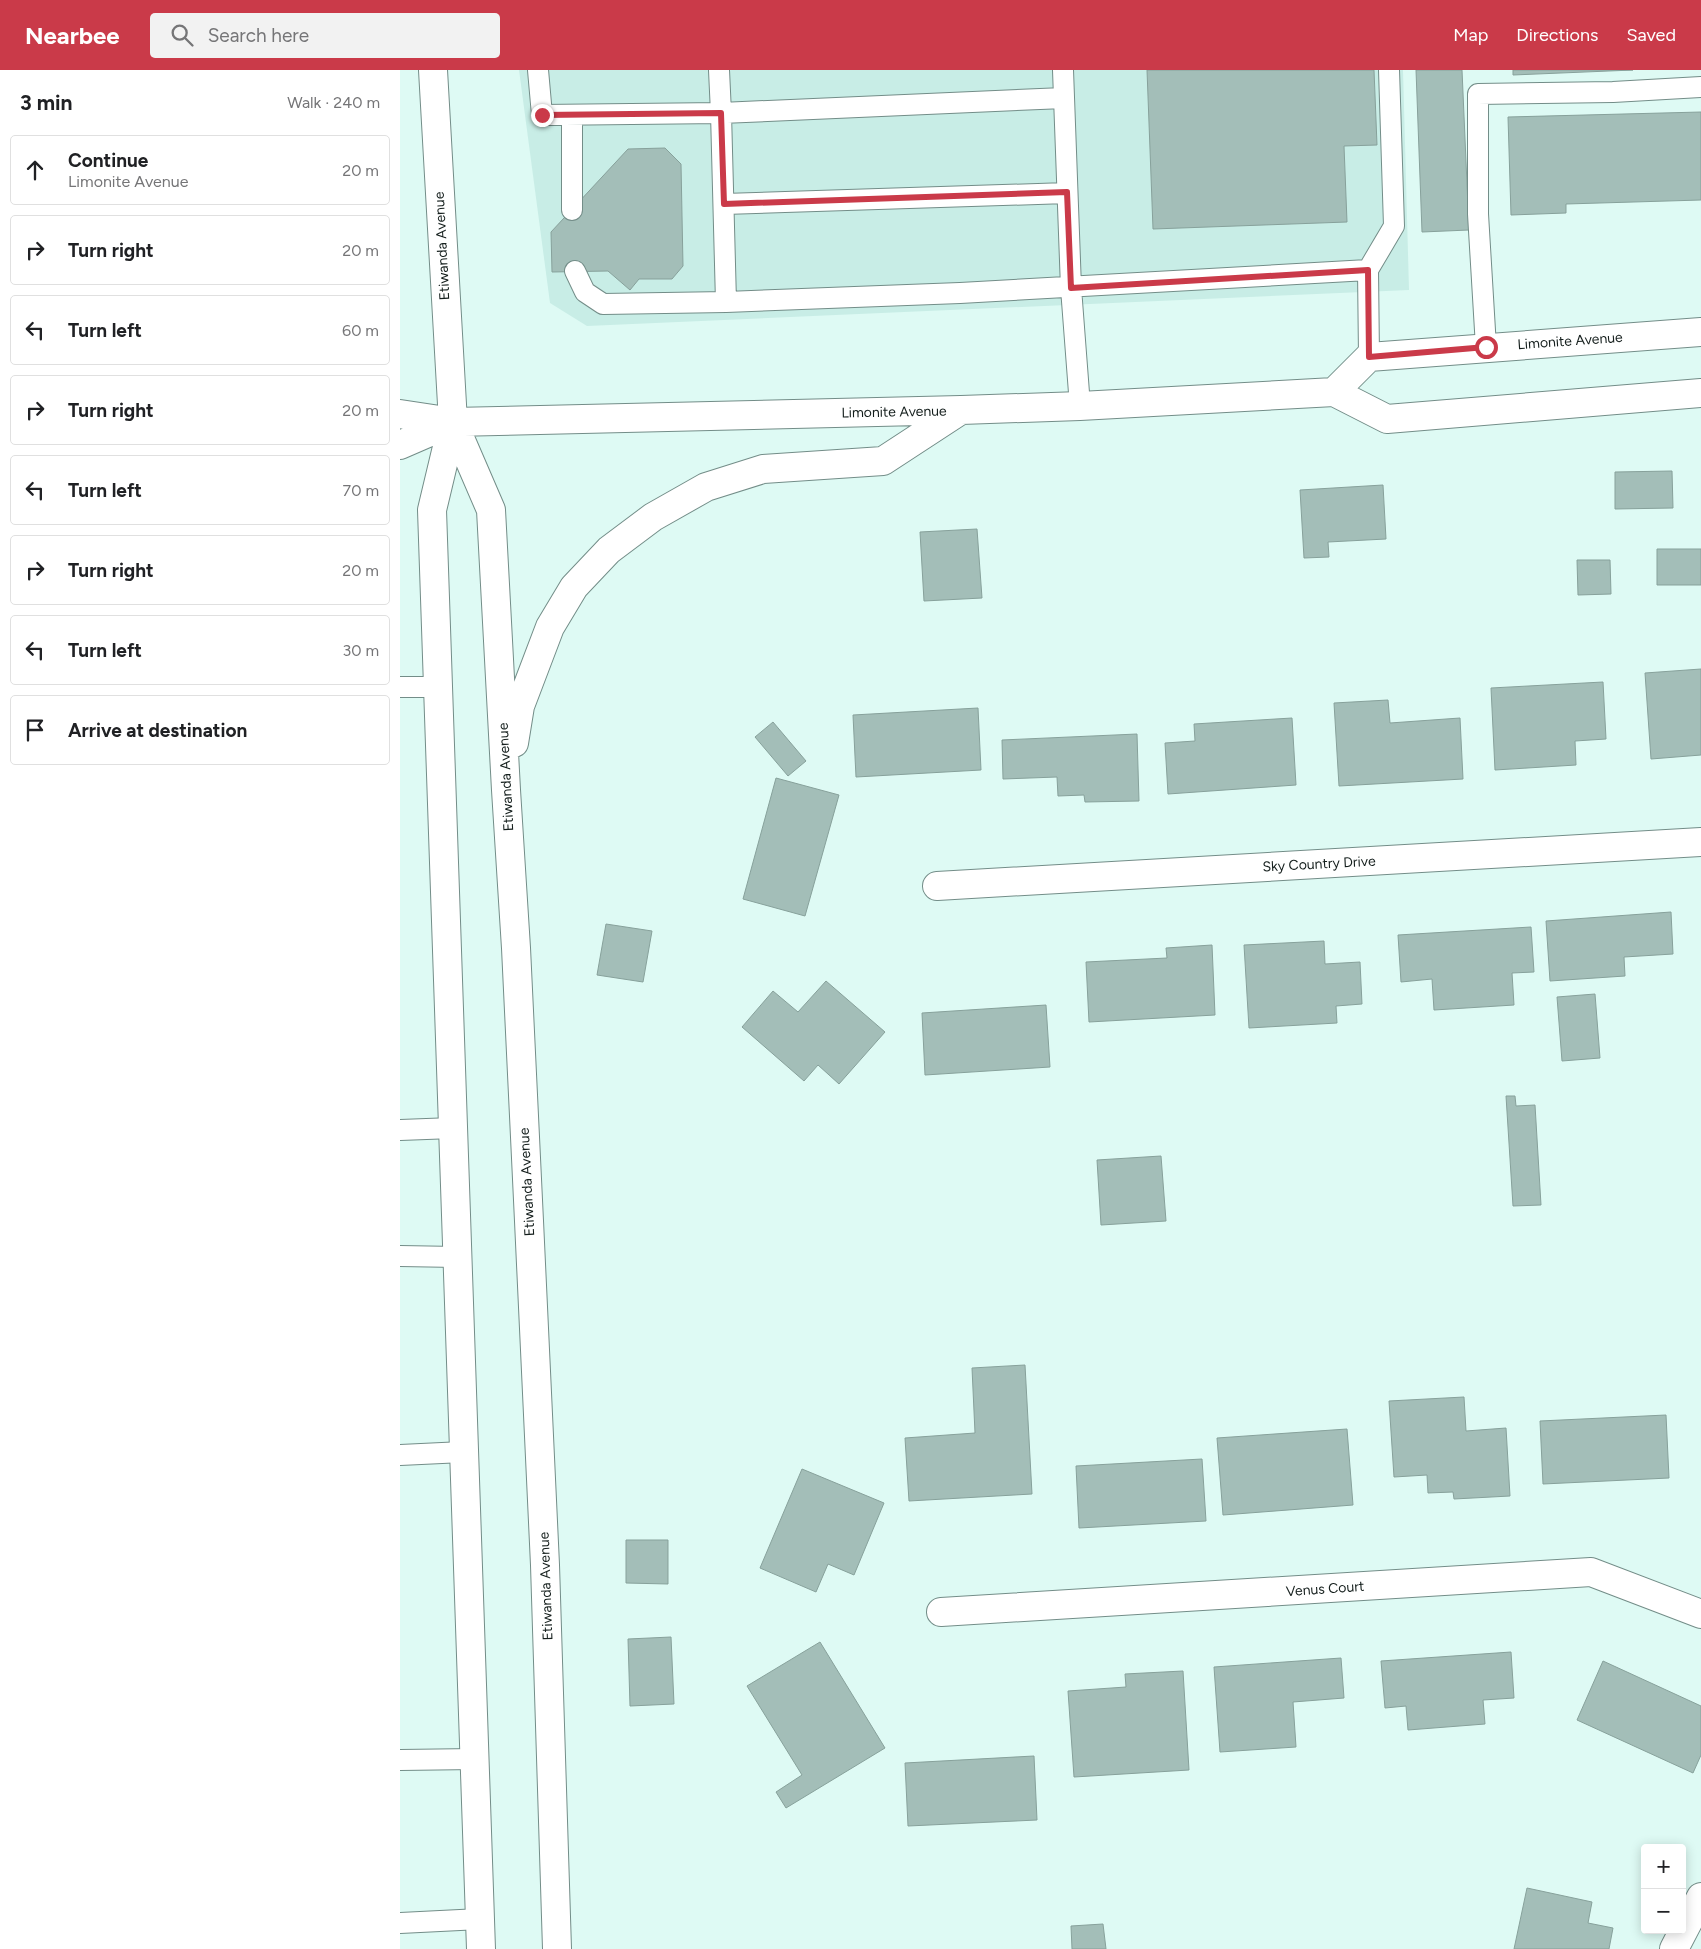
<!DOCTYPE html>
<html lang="en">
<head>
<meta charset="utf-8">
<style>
	body { margin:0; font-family:Figtree,sans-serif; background:#f2f2f2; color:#202124 }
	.controls { position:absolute; right:15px; bottom:15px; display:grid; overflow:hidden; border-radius:5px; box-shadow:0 2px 12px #0003 }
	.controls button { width:45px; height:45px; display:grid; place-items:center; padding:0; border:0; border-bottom:1px solid #e0e0e0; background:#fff; color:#202124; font:25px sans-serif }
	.stop { position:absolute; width:15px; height:15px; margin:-11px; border:4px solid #ca3a49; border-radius:50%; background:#fff }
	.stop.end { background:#ca3a49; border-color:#fff; box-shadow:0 1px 5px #0008 }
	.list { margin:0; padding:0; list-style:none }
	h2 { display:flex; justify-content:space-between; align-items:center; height:65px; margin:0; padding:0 20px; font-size:21px }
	h2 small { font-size:16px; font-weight:400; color:#757577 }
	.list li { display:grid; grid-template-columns:32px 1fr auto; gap:15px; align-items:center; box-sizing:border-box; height:70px; margin:0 10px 10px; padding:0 10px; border:1px solid #e0e0e0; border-radius:5px }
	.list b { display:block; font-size:19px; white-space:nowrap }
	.list p { margin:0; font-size:16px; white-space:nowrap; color:#757577 }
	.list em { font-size:16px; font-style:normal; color:#757577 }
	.icon { flex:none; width:28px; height:28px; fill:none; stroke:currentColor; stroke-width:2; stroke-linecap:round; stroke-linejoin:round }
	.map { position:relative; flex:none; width:1301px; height:1879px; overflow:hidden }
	header { display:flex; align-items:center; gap:30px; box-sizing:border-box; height:70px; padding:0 25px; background:#ca3a49; color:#fff }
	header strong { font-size:24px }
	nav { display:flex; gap:28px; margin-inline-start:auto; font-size:18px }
	.search { width:350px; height:45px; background:#f2f2f2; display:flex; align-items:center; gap:12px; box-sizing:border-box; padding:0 18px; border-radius:5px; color:#757577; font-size:19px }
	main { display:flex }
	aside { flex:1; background:#fff }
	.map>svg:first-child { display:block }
	.built { fill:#c8ede6 }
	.building { fill:#a3beb8; stroke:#87a19b }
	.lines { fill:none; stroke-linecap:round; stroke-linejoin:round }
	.service-casing { stroke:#738d88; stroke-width:22 }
	.minor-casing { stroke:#738d88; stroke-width:30 }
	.tertiary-casing { stroke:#738d88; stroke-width:30 }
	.primary-casing { stroke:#738d88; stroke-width:30 }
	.service { stroke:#fff; stroke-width:20 }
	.minor { stroke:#fff; stroke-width:28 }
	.tertiary { stroke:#fff; stroke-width:28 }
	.primary { stroke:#fff; stroke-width:28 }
	.route { stroke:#ca3a49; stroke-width:6 }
	.labels { text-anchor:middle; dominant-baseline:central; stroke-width:4.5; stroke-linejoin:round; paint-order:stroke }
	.street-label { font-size:14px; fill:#141e1c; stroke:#fff }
</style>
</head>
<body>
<header>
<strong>Nearbee</strong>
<div class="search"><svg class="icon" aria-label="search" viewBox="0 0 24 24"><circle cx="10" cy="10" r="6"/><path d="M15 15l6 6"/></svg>Search here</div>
<nav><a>Map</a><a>Directions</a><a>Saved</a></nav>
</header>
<main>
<aside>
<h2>3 min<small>Walk · 240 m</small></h2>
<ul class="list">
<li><svg class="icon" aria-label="ahead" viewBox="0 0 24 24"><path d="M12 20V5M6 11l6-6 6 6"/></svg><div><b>Continue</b><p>Limonite Avenue</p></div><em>20 m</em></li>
<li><svg class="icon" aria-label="right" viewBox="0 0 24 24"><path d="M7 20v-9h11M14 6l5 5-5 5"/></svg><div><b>Turn right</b></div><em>20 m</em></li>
<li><svg class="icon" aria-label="left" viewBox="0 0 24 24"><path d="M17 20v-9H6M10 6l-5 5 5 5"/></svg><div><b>Turn left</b></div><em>60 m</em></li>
<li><svg class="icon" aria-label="right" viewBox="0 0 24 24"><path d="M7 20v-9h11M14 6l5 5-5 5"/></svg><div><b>Turn right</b></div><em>20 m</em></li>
<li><svg class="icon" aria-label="left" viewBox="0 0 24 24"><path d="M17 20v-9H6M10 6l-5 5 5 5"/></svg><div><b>Turn left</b></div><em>70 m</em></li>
<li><svg class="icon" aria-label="right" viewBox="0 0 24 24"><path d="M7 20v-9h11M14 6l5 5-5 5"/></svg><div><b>Turn right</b></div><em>20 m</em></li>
<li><svg class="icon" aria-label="left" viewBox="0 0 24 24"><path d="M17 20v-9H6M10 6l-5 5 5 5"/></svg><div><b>Turn left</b></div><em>30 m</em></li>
<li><svg class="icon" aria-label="arrive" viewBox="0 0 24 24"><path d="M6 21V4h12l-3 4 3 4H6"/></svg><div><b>Arrive at destination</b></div></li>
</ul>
</aside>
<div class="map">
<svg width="1301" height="1879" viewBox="0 0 1301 1879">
	<rect width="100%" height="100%" fill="#defaf4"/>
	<!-- built -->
	<path class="built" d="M119 0H1003L1009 220 187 256 150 233Z"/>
	<!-- building -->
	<path class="building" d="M747 0H974L977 75 944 76 947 152 753 159Z
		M1016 0H1062L1069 160 1022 162Z
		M1113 0H1233L1113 5Z
		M1301 42V130L1166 134V143L1111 145 1108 47Z
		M265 78 281 94 283 196 272 209H239L230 220 208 201 152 202 151 162 228 79Z
		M1272 401 1273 438 1215 439V402Z
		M983 415 986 469 928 472 929 487 904 488 900 420Z
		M577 459 582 528 524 531 520 462Z
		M1257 479H1301V515H1257Z
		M1177 490H1210L1211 524 1178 525Z
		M1301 599V685L1251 689 1245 603Z
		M1203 612 1206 669 1175 671 1176 695 1095 700 1091 618Z
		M988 630 990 653 1060 648 1063 709 939 716 934 633Z
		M578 638 581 700 456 707 453 645Z
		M892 648 896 715 768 724 765 673 795 671 794 654Z
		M373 652 406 691 388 706 355 667Z
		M737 664 739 731 685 732 684 725 658 726 657 707 603 709 602 670Z
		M376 708 439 725 405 846 343 829Z
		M1271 842 1273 884 1224 887 1225 906 1150 911 1146 851Z
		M206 854 252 861 243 912 197 905Z
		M1131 857 1134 902 1112 903 1114 935 1034 940 1032 909 1001 912 998 865Z
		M924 871 925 894 960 892 962 934 936 936 937 953 849 958 844 875Z
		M812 875 815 945 689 952 686 892 767 888 766 878Z
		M426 911 485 962 439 1014 418 995 404 1011 342 957 373 921 398 942Z
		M1195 924 1200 988 1162 991 1157 927Z
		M646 935 650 997 525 1005 522 943Z
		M1106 1026H1115L1116 1036 1135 1035 1141 1135 1113 1136Z
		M761 1086 766 1151 701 1155 697 1090Z
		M625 1295 632 1424 509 1431 505 1368 575 1363 572 1298Z
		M1064 1327 1066 1361 1106 1358 1110 1426 1054 1429 1053 1422 1028 1423 1027 1405 994 1407 989 1331Z
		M1266 1345 1269 1408 1143 1414 1140 1351Z
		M947 1359 953 1435 823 1445 817 1368Z
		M802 1389 806 1451 679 1458 676 1396Z
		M402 1399 484 1433 454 1505 428 1494 416 1522 360 1498Z
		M226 1470H268V1514L226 1513Z
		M271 1567 274 1634 230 1636 228 1569Z
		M420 1572 485 1678 386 1738 376 1722 402 1705 347 1616Z
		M1111 1582 1114 1628 1083 1630 1085 1654 1008 1660 1006 1636 985 1638 981 1591Z
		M941 1588 944 1628 893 1632 896 1677 820 1682 814 1597Z
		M1203 1591 1301 1636V1685L1293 1703 1177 1650Z
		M783 1601 789 1700 674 1707 668 1621 726 1617 725 1604Z
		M634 1686 637 1750 508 1756 505 1693Z
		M1127 1818 1192 1832 1188 1853 1213 1858 1209 1879H1114Z
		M703 1854 706 1879H672L671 1856Z"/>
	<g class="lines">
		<defs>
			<path id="service" d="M138 0 142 45 321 43 326 232 560 223 968 200
				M319 0 321 43 664 28
				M663 0 671 218 680 336
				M324 134 667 123
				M172 140V45
				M175 201 185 222 203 234 326 232
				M1086 277 1078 144V24L1213 22 1301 17
				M969 287 968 200 994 156 989 0
				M0 617H38
				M0 1060 53 1058
				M0 1186 57 1187
				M0 1385 63 1382
				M0 1690 75 1689
				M0 1853 80 1849"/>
			<path id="minor" d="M537 816 1301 772
				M541 1542 1191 1502 1301 1544
				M1274 1879 1301 1827"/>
			<path id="tertiary" d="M33 0 53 352"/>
			<path id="primary" d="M934 322 969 287 1301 262
				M0 344 53 352 561 340 680 336 934 322 987 349 1301 323
				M53 352 91 440 106 720 116 878 129 1151 145 1495 157 1879
				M53 352 32 440 81 1879
				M0 375 53 352
				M114 673 120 636 150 557 174 517 209 480 253 447 306 417 363 399 483 391 561 340"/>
		</defs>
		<!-- service casing -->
		<use href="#service" class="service-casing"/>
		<!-- minor casing -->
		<use href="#minor" class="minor-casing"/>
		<!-- tertiary casing -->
		<use href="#tertiary" class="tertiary-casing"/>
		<!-- primary casing -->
		<use href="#primary" class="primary-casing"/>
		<!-- service -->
		<use href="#service" class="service"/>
		<!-- minor -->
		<use href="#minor" class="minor"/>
		<!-- tertiary -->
		<use href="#tertiary" class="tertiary"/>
		<!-- primary -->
		<use href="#primary" class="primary"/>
	</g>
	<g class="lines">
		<!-- route -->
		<path class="route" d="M142 45 321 43 324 134 667 122 671 218 968 200 969 287 1086 277"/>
	</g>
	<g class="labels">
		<!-- street labels -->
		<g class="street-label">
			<text transform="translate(42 176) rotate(-93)">Etiwanda Avenue</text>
			<text transform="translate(1170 271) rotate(-4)">Limonite Avenue</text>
			<text transform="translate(494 342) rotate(-1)">Limonite Avenue</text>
			<text transform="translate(106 707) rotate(-93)">Etiwanda Avenue</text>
			<text transform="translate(919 794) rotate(-3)">Sky Country Drive</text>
			<text transform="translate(127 1112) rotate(-93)">Etiwanda Avenue</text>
			<text transform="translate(146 1516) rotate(-92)">Etiwanda Avenue</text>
			<text transform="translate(925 1519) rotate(-4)">Venus Court</text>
		</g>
	</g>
</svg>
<div class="controls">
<button>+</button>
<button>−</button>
</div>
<div class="stop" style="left:1086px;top:277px"></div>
<div class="stop end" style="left:142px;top:45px"></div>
</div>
</main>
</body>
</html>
